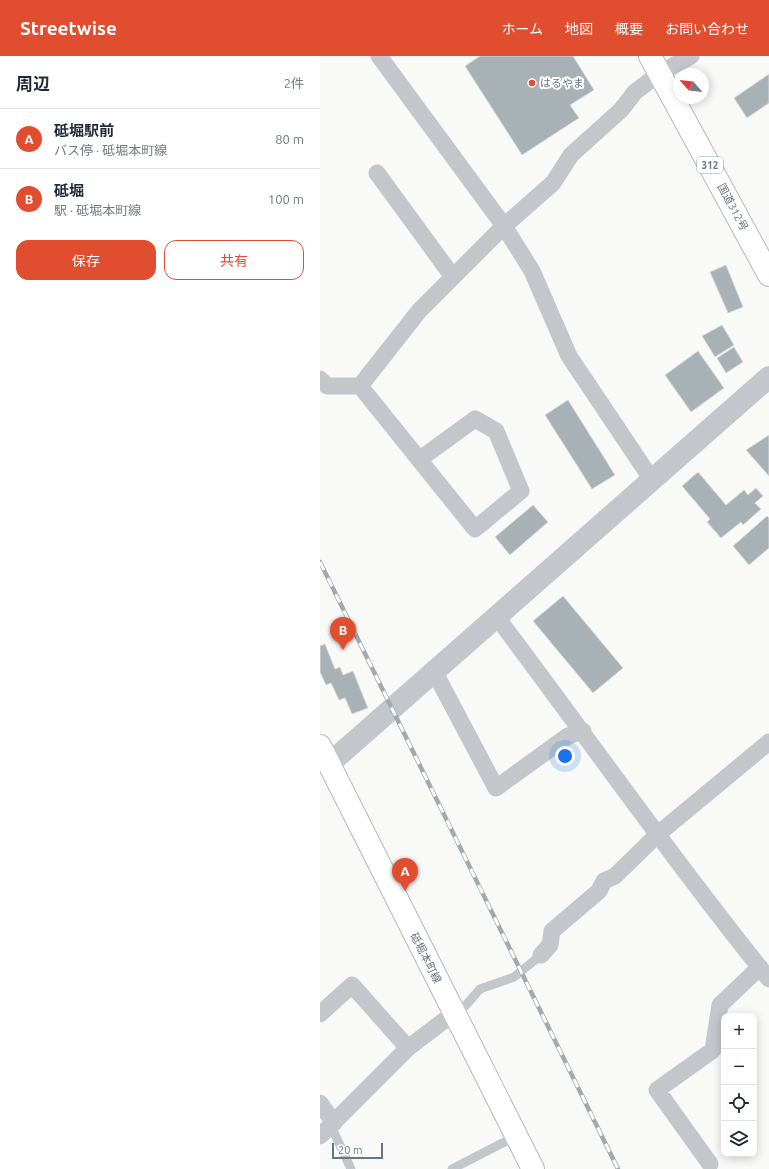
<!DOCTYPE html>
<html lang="ja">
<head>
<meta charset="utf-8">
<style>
	body { margin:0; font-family:Ubuntu,"Noto Sans JP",sans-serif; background:#f2f2f3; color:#1f2937 }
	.controls { position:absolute; right:12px; bottom:12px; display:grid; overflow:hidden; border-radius:8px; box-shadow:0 2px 10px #0003 }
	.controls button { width:36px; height:36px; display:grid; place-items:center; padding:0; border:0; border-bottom:1px solid #e0e1e3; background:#fff; color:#1f2937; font:20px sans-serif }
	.compass { position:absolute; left:353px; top:12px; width:36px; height:36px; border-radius:50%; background:#fff; box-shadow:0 2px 10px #0003; rotate:297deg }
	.scale { position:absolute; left:12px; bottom:10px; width:51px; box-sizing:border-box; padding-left:4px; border:2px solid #657782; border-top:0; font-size:11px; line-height:14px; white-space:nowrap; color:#657782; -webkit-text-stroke:3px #fff; paint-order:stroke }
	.you { position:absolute; left:245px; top:700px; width:14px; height:14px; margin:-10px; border:3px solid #fff; border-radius:50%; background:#1a73e8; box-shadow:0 0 0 6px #1a73e833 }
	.badge { display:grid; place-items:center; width:26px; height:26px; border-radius:50%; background:#e14e2f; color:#fff; font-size:13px; font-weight:700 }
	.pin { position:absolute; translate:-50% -33px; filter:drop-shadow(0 1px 2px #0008) }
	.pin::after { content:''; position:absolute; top:21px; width:14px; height:12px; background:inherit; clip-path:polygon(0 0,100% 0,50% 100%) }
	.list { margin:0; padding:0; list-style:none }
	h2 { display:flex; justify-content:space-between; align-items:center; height:52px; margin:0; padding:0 16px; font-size:17px }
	h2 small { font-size:13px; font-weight:400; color:#747a83 }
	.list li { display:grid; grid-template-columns:26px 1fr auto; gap:12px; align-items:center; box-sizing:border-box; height:60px; padding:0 16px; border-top:1px solid #e0e1e3 }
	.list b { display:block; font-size:15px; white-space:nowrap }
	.list p { margin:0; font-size:13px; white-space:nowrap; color:#747a83 }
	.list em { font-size:13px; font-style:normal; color:#747a83 }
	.actions { display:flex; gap:8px; padding:12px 16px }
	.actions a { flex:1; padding:9px 0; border:1px solid #e14e2f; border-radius:12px; text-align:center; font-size:14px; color:#e14e2f }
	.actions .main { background:#e14e2f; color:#fff }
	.icon { flex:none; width:22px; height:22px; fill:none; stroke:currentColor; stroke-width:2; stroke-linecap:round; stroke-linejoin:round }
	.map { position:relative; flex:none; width:449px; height:1113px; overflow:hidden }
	header { display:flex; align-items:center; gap:24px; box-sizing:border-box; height:56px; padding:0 20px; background:#e14e2f; color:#fff }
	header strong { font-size:19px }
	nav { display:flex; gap:22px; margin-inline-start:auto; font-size:14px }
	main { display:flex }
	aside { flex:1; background:#fff }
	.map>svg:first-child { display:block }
	.building { fill:#a7b1b6; stroke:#dbdbd9 }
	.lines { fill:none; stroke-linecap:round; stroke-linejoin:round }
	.secondary-casing { stroke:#b3b9be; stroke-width:24 }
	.trunk-casing { stroke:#b4b9bc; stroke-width:24 }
	.service { stroke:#c3c7cb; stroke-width:9 }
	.minor { stroke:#c3c7cb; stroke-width:17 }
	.tertiary { stroke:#c3c7cb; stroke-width:22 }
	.secondary { stroke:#fff; stroke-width:22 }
	.trunk { stroke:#fff; stroke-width:22 }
	.rail-casing { stroke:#a2aaaf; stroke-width:4.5 }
	.rail { stroke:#fff; stroke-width:3; stroke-dasharray:9; stroke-linecap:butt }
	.poi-dot { fill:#e14e2f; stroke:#fff; stroke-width:1.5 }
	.labels { text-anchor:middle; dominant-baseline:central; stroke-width:4; stroke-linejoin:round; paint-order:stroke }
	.shield { fill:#fff; stroke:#93a0a8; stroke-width:1 }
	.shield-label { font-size:10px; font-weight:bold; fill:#657782 }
	.poi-label { font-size:11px; fill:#657782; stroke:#fff; text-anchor:start }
	.street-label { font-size:11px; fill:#657782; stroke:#fff }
</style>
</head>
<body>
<header>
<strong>Streetwise</strong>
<nav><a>ホーム</a><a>地図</a><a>概要</a><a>お問い合わせ</a></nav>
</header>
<main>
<aside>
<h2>周辺<small>2件</small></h2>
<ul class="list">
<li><span class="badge">A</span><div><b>砥堀駅前</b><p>バス停 · 砥堀本町線</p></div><em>80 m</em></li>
<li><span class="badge">B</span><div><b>砥堀</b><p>駅 · 砥堀本町線</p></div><em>100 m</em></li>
</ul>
<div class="actions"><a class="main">保存</a><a>共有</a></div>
</aside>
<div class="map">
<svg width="449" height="1113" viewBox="0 0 449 1113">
	<rect width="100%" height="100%" fill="#f9f9f7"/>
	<!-- building -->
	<path class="building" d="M160 0H253L274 34 250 49 259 62 202 99 145 10Z
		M449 18V47L427 62 414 42Z
		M406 209 423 251 408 257 390 216Z
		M402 269 414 289 395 301 382 280Z
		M414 291 423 306 406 317 397 302Z
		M378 295 404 332 371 356 345 319Z
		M248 344 295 419 272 433 225 359Z
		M449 379V420L426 394Z
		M378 416 406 449 424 434 428 439 436 432 443 440 435 447 441 453 423 469 421 466 401 482 387 466 390 463 362 430Z
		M213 449 228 466 190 499 175 481Z
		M447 460 449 462V492L429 509 413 490Z
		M243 540 303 612 273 637 213 565Z
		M5 588 15 613 20 611 23 619 33 615 48 652 32 658 25 642 19 644 11 627 6 629 0 616V590Z"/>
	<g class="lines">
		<defs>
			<path id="secondary" d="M0 690 213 1113"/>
			<path id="trunk" d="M330 0 449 219"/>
		</defs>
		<!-- secondary casing -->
		<use href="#secondary" class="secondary-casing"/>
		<!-- trunk casing -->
		<use href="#trunk" class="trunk-casing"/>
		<!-- service -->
		<path class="service" d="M134 956 146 949 160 933 194 921 221 899
			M11 1070 31 1113
			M132 1113 196 1080"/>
		<!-- minor -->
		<path class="minor" d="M59 0 184 170 212 215 249 300 332 424
			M57 117 133 221
			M0 323 7 330H40L155 473 201 435 176 375 155 363 100 403
			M40 330 99 255 184 170 233 127 251 99 301 54 315 36 340 17 371 0
			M176 560C267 681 354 805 449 923
			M114 615 176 732 248 680 263 675
			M221 899 230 889 232 875 279 835 284 825 295 820 338 778 449 686
			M0 958 32 929 88 992
			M0 1047 14 1067
			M0 1080 88 992 134 957
			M390 1108 337 1034 393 994 400 949 440 911"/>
		<!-- tertiary -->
		<path class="tertiary" d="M9 708 449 321"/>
		<!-- secondary -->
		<use href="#secondary" class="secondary"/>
		<!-- trunk -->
		<use href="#trunk" class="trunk"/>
		<defs>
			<path id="rail" d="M0 506 298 1113"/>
		</defs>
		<!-- rail casing -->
		<use href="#rail" class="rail-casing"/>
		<!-- rail -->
		<use href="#rail" class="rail"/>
	</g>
	<!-- markers -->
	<circle class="poi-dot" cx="212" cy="27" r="4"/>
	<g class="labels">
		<!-- shield labels -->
		<rect class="shield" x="377" y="101" width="26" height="16" rx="3"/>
		<g class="shield-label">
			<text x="390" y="109">312</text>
		</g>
		<!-- poi labels -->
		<g class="poi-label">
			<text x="220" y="27">はるやま</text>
		</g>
		<!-- street labels -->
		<g class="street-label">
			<text transform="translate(413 151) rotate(62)">国道312号</text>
			<text transform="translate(106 902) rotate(63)">砥堀本町線</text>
		</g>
	</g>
</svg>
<div class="controls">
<button>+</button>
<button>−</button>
<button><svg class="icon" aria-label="locate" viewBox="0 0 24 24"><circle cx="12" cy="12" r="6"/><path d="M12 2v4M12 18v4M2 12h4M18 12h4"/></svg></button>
<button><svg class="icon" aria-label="layers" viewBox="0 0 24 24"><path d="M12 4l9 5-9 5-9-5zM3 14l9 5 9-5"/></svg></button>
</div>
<svg class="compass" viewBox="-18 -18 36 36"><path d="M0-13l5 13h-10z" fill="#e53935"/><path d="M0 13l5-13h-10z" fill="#747a83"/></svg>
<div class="scale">20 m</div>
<div class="you"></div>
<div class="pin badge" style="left:85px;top:835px">A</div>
<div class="pin badge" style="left:23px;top:594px">B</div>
</div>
</main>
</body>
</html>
